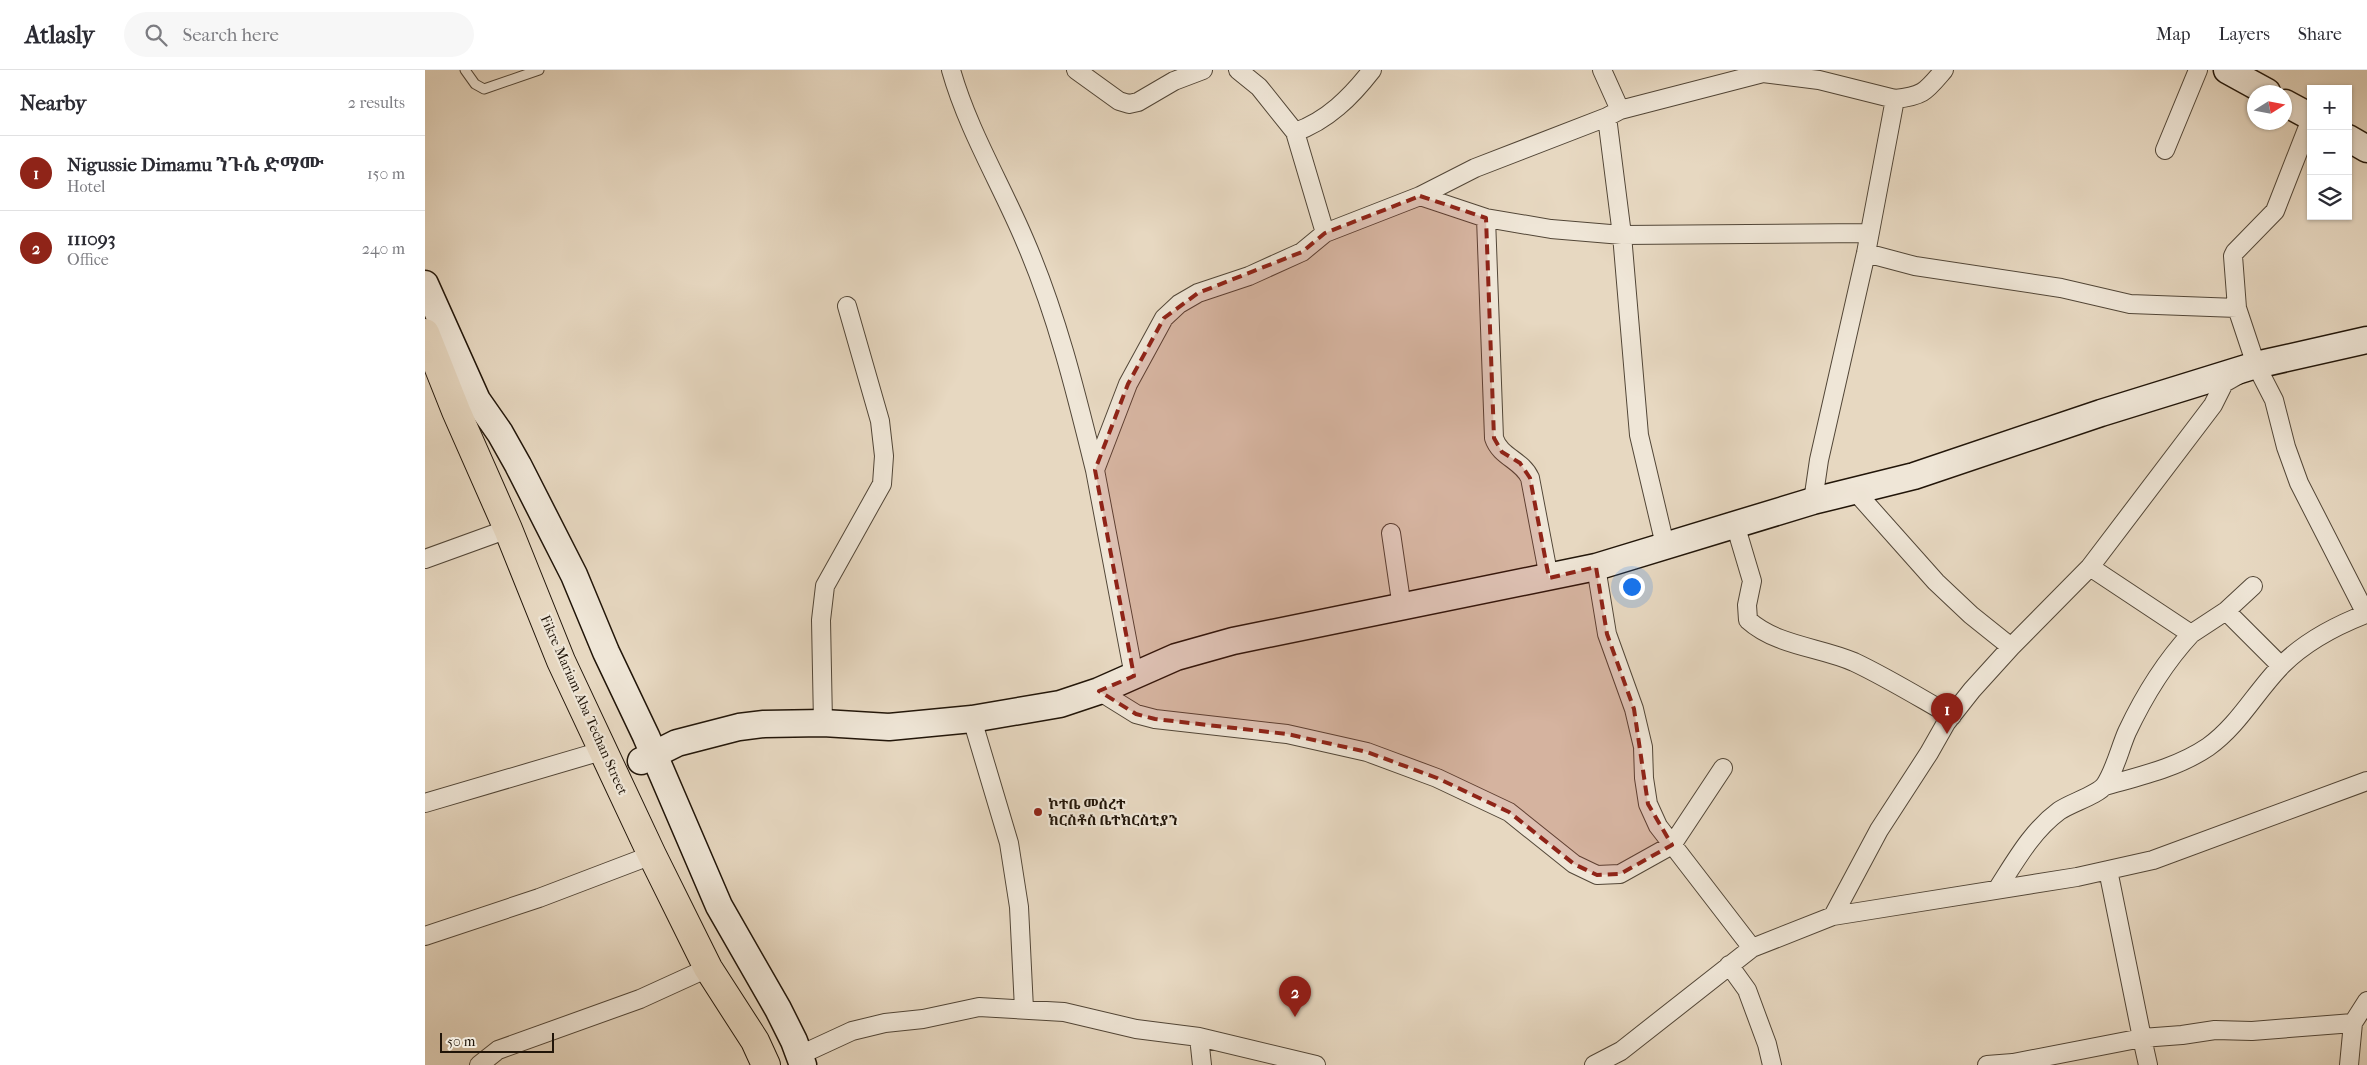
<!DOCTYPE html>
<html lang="en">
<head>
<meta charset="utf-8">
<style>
	body { margin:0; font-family:"IM FELL French Canon","Noto Serif Ethiopic",serif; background:#f7f7f7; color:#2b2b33 }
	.controls { position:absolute; right:15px; top:15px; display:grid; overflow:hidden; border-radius:0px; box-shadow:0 1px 4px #0004 }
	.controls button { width:45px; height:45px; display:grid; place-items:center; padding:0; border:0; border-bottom:1px solid #e1e1e2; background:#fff; color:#2b2b33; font:25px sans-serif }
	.compass { position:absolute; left:1822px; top:15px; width:45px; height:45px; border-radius:50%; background:#fff; box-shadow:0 1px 4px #0004; rotate:79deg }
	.scale { position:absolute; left:15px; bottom:12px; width:114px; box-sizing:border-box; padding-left:5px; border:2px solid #211509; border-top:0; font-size:14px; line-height:18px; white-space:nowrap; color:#211509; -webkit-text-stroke:4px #efe6d7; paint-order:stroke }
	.you { position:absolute; left:1206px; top:516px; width:18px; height:18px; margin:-12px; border:4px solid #fff; border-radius:50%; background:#1a73e8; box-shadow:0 0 0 8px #1a73e833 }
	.badge { display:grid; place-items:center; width:32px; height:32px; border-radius:50%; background:#8f2418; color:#fff; font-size:16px; font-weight:700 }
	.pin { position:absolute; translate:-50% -41px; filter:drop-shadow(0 1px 2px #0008) }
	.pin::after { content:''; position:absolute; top:26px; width:18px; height:15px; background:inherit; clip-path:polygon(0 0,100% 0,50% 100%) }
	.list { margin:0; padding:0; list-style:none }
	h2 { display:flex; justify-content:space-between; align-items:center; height:65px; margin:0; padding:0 20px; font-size:21px }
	h2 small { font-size:16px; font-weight:400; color:#7c7c81 }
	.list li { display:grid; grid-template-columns:32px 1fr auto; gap:15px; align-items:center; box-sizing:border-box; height:75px; padding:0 20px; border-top:1px solid #e1e1e2 }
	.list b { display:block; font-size:19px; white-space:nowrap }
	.list p { margin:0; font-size:16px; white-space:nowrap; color:#7c7c81 }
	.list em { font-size:16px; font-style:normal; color:#7c7c81 }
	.icon { flex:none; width:28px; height:28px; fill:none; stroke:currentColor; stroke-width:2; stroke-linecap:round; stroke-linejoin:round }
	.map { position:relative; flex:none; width:1942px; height:995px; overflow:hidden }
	header { display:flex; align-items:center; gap:30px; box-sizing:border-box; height:70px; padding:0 25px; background:#fff; border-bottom:1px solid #e1e1e2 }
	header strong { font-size:24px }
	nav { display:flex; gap:28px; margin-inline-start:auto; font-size:18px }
	.search { width:350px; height:45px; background:#f7f7f7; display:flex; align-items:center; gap:12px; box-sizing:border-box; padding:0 18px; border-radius:28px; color:#7c7c81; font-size:19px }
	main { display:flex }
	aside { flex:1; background:#fff }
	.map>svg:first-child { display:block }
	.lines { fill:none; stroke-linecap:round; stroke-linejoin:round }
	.lane-casing { stroke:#524637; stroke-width:11 }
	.street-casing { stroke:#524637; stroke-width:20 }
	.secondary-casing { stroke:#211509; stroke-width:29 }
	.primary-casing { stroke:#211509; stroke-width:30 }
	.lane { stroke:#efe6d7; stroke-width:9 }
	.street { stroke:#efe6d7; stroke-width:18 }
	.secondary { stroke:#efe6d7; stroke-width:26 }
	.primary { stroke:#e7d8c1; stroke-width:28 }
	.marked { fill:#8f2418; fill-opacity:0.2; stroke:#8f2418; stroke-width:4; stroke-dasharray:10 6; stroke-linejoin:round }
	.poi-dot { fill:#8f2418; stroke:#efe6d7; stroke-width:2 }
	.labels { text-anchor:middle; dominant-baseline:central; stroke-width:4.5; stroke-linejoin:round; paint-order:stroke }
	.street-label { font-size:14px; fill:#211509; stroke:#efe6d7 }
	.poi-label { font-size:14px; font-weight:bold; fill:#211509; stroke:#efe6d7; text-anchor:start }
</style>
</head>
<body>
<header>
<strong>Atlasly</strong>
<div class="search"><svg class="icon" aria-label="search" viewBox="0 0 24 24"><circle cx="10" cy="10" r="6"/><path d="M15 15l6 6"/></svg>Search here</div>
<nav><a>Map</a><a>Layers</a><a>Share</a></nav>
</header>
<main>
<aside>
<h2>Nearby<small>2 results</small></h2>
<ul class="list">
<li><span class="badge">1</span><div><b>Nigussie Dimamu ንጉሴ ድማሙ</b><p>Hotel</p></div><em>150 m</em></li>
<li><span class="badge">2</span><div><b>111093</b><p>Office</p></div><em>240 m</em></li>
</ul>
</aside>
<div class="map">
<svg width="1942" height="995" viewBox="0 0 1942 995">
	<rect width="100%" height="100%" fill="#e7d8c1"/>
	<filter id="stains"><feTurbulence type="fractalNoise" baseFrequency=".004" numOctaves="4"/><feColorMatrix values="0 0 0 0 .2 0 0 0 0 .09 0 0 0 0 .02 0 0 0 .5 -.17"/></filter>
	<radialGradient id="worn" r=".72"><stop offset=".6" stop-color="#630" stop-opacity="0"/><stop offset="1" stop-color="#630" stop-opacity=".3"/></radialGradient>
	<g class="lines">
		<defs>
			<path id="lane" d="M40 0 50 14 59 19 114 0"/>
			<path id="street" d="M526 0C543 60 576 114 600 171 632 245 651 323 670 400
				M651 0 694 31 704 34 713 32 749 11 778 0
				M813 0 834 17 870 62
				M1177 0 1195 40
				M1182 47 1197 165 1214 365 1240 475
				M1740 80 1773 0
				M995 126 1061 148 1126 159 1197 165 1444 163
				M1061 148 1069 368C1075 387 1097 390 1105 408L1124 508
				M900 163 995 126 1050 98 1182 47 1195 40 1338 3 1394 10 1470 29C1499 26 1501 21 1519 0
				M1812 238 1808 186 1810 182 1850 141 1886 49
				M1430 421 1511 512 1546 545 1586 577
				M1388 431 1394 390 1441 183 1470 29
				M1310 454 1327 511 1322 535 1323 550C1352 576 1395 577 1429 592 1463 608 1495 628 1527 646
				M966 463 977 538
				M0 489 83 459
				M1171 497 1182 564 1209 639 1218 677 1219 708 1223 734 1233 756 1327 878
				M1665 497 1766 564 1801 541
				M1828 516 1801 541 1856 596
				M709 606 670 400 703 314 739 248 754 234 773 223 824 206 877 182 900 163 870 62C902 51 926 27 947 0
				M674 621 711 644 730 649 862 664 942 682 1012 708 1084 742 1149 794 1172 805 1195 804 1247 775 1298 698
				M547 649 584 773 594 837 599 939
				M398 653 396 550 400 516 457 414 459 386 455 351 422 236
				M1680 716C1715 706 1752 698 1783 677 1814 655 1831 621 1857 595 1881 571 1910 556 1941 544L1874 413 1861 377 1849 330 1831 295
				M0 733 180 680
				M1683 800 1717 968 1757 965 1790 960 1827 961 1928 953
				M1573 818C1591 790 1607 761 1634 741 1645 733 1673 725 1680 715 1690 700 1695 678 1702 662 1719 626 1739 593 1766 564
				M1408 846 1454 760 1504 683 1521 653 1547 620 1586 577 1665 497 1788 335 1799 313 1831 295 1812 238 1705 234 1636 218 1490 196 1441 183
				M0 866 114 828 227 785
				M1304 895 1322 920 1342 974 1347 995
				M774 967 777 995
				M375 985 427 961 460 953 498 949 554 937 639 942 711 959 774 967 891 995
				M54 995 73 980 215 929 283 898
				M1169 995 1196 981 1327 878 1408 846 1652 807 1728 790 1942 711
				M1562 995 1588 993 1717 968 1723 995
				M1924 995 1928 953 1942 931"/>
			<path id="secondary" d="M1802 0 1842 22
				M1860 33 1886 47
				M1923 68 1942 79
				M0 214 52 330 75 363 93 395 149 505 181 582 221 666 294 836 353 939 369 971 378 995
				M216 691 252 673 314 657 339 654 398 653 464 657 547 649 635 634 674 621 751 587 808 571 1171 497 1388 431 1489 406 1676 343 1831 295 1942 270"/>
			<path id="primary" d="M0 263 31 341 83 459 136 591 227 785 283 898 330 971 341 995"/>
		</defs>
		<!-- lane casing -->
		<use href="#lane" class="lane-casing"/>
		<!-- street casing -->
		<use href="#street" class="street-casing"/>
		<!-- secondary casing -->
		<use href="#secondary" class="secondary-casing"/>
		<!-- primary casing -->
		<use href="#primary" class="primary-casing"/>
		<!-- lane -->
		<use href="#lane" class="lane"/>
		<!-- street -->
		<use href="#street" class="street"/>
		<!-- secondary -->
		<use href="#secondary" class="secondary"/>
		<!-- primary -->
		<use href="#primary" class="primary"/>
	</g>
	<!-- marked area -->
	<path class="marked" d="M995 126 1061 148 1069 368 1077 382 1095 393 1105 408 1124 508 1171 497 1182 564 1209 639 1223 734 1247 775 1195 804 1172 805 1149 794 1084 742 1012 708 942 682 862 664 730 649 711 644 674 621 709 606 670 400 703 314 739 248 773 223 877 182 900 163Z"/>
	<!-- markers -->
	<circle class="poi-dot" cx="613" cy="742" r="5"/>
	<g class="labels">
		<!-- street labels -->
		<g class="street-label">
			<text transform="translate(159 635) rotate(66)">Fikre Mariam Aba Techan Street</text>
		</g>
		<!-- poi labels -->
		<g class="poi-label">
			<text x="623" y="734">ኮተቤ መሰረተ<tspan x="623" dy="16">ክርስቶስ ቤተክርስቲያን</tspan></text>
		</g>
	</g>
	<rect width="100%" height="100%" filter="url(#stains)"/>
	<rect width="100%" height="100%" fill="url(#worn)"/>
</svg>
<div class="controls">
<button>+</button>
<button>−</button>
<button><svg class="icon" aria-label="layers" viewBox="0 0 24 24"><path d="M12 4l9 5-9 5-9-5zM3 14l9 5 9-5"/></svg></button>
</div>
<svg class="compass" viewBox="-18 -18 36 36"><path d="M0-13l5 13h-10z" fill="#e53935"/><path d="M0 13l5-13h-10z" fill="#7c7c81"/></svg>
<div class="scale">50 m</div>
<div class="you"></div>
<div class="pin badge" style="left:1522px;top:664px">1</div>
<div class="pin badge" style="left:870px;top:947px">2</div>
</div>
</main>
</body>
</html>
